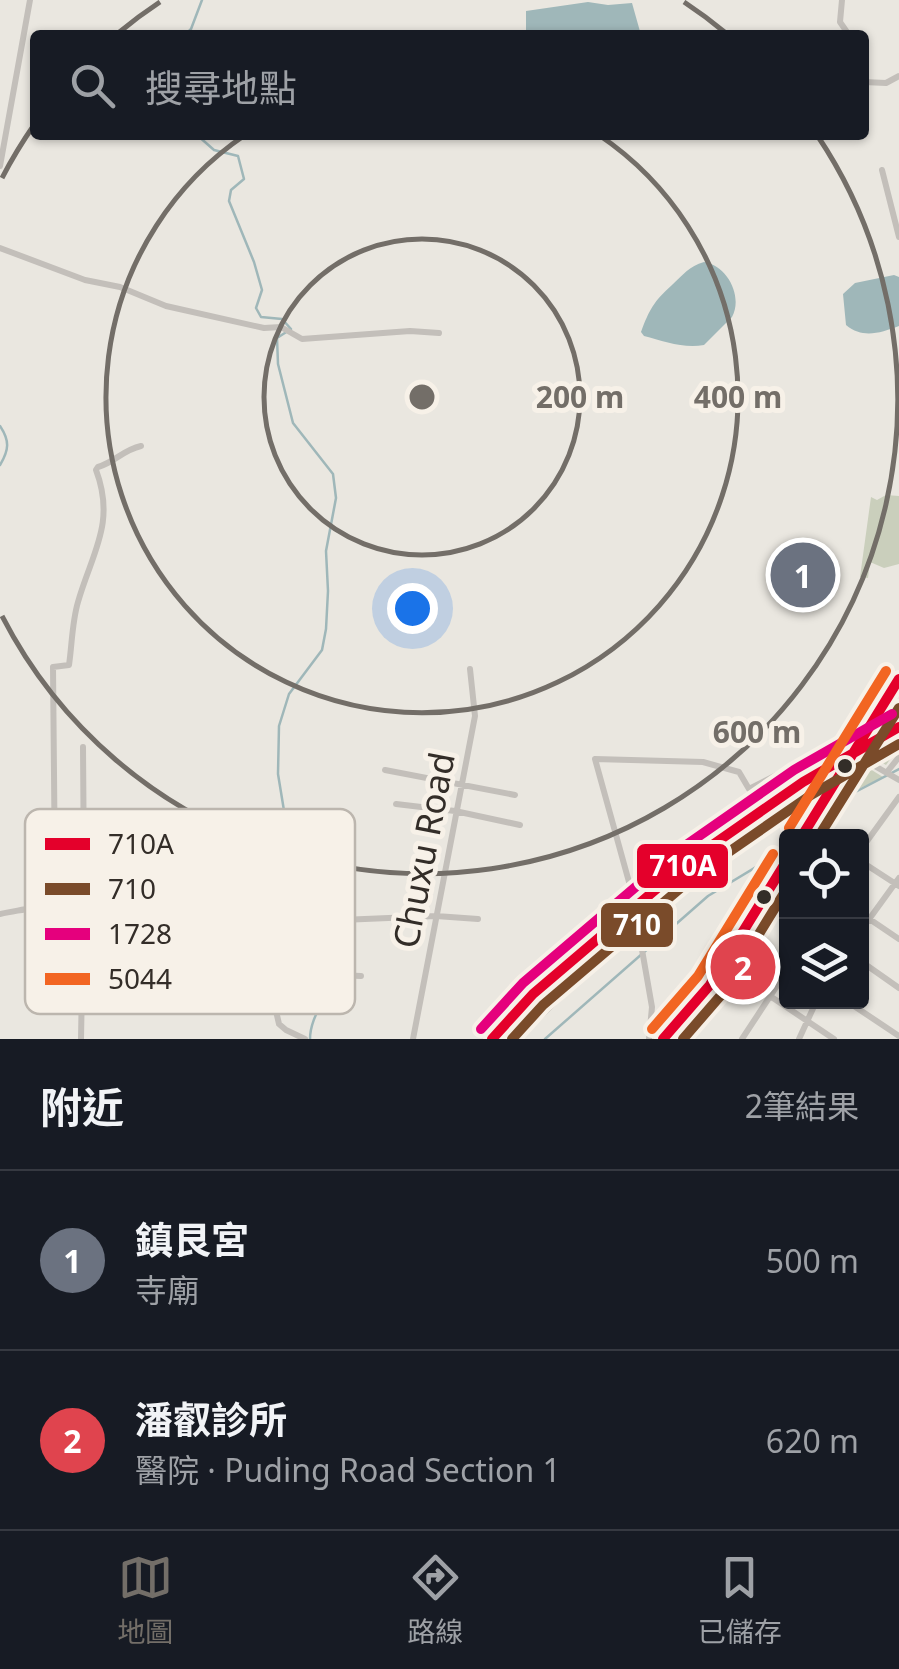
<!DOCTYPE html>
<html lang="zh-TW">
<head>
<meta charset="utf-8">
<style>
	body { margin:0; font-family:"Noto Sans","Noto Sans TC",sans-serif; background:#242831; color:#f1f3f6 }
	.controls { position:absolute; right:30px; bottom:30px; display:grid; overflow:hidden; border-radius:10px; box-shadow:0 2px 8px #0004 }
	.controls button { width:90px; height:90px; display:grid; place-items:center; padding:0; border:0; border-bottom:2px solid #363941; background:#171b24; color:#f1f3f6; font:50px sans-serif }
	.you { position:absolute; left:412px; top:608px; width:35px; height:35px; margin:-25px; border:8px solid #fff; border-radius:50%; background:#1a73e8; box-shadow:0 0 0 15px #1a73e833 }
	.badge { display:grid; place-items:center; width:65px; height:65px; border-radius:50%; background:#736e68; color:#fff; font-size:32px; font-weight:700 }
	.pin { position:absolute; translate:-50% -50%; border:5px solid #fff; box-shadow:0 2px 10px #0006 }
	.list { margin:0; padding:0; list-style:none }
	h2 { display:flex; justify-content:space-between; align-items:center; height:130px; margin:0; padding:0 40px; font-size:42px }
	h2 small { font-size:32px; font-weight:400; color:#9ea1a6 }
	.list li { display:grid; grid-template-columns:65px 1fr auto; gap:30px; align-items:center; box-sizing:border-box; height:180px; padding:0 40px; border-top:2px solid #363941 }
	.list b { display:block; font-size:38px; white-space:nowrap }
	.list p { margin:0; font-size:32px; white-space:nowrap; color:#9ea1a6 }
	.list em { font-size:32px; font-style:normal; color:#9ea1a6 }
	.icon { flex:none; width:55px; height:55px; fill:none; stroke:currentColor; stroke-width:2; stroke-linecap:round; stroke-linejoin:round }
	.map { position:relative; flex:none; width:899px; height:1039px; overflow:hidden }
	.search { position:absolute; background:#171b24; box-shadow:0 2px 8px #0004; left:30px; right:30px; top:30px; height:110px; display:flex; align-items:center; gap:25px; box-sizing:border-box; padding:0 35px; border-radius:10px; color:#9ea1a6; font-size:38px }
	.sheet { height:490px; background:#171b24 }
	nav { display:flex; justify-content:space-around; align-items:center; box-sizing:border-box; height:140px; border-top:2px solid #363941; background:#171b24; font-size:28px; color:#9ea1a6 }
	nav a { display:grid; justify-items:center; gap:5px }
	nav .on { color:#736e68 }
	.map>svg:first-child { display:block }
	.green { fill:#cacfbc }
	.water { fill:#9fb7b9 }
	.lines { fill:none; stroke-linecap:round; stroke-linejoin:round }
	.stream { stroke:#9fb7b9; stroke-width:2.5 }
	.highway-tunnel { stroke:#c5c2bb; stroke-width:12; stroke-dasharray:12 6; stroke-linecap:butt }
	.street { stroke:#c3bfba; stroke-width:6 }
	.secondary { stroke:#b4afaa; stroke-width:9 }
	.highway { stroke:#a9a69f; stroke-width:12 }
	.street-bridge { stroke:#c3bfba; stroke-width:6 }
	.bus-1-casing { stroke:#f7f1e8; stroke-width:18 }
	.bus-2-casing { stroke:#f7f1e8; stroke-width:18 }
	.bus-3-casing { stroke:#f7f1e8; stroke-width:18 }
	.bus-4-casing { stroke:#f7f1e8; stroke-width:18 }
	.bus-1 { stroke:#e4002b; stroke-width:10 }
	.bus-2 { stroke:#7a4b2a; stroke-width:10 }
	.bus-3 { stroke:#e5007d; stroke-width:10 }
	.bus-4 { stroke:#f26522; stroke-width:10 }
	.ring { fill:none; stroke:#736e68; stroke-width:5 }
	.bus-dot { fill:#332d28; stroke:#f7f1e8; stroke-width:4 }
	.labels { text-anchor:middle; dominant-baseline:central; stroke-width:10; stroke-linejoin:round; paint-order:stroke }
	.street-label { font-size:35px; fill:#332d28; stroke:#f7f1e8 }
	.key { fill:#f7f1e8; stroke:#bcb6ae; stroke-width:2.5 }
	.key-label { font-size:28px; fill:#332d28 }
	.centre { fill:#736e68; stroke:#f7f1e8; stroke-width:5 }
	.ring-label { font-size:30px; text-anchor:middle; font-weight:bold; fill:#736e68; stroke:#f7f1e8; stroke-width:10; stroke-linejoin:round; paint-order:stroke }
	.line-badge { stroke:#f7f1e8; stroke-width:4 }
	.badge-label { font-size:28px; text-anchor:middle; font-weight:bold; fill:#fff }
</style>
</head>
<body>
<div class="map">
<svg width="899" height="1039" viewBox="0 0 899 1039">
	<rect width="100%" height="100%" fill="#eae7e0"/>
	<!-- green -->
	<path class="green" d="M886 495 899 496V564L884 568 870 562 868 578 860 577 871 497 877 500Z
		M899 704V747L886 765 868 754Z
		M862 764 883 777 840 798Z"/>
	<!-- water -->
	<path class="water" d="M588 2 608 5 632 3 641 35H526V11Z
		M704 262C728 266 743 297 732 317L704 345C684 349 663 341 644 336L641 332C649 310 654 301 672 285 683 275 689 266 704 262Z
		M894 275 899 277V326C880 333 863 339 846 325L843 294 855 283Z"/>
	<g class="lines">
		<!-- stream -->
		<path class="stream" d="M185 35 191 29 202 0
			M197 135 214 150 238 156 244 179 231 190 229 201 254 262 262 290 256 308 261 317 282 319 291 329 277 338 278 364 293 423 333 474 336 498 326 551 328 591 326 629 322 650 289 694 279 726 278 774 288 835 310 859
			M0 426C10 441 9 450 0 465
			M813 825 840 800 899 769
			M310 1039C310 1012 336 989 334 961 333 950 323 941 322 931 321 920 323 908 322 898L328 890 327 877 316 865
			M545 1039 708 896 786 849"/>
		<!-- highway-tunnel -->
		<path class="highway-tunnel" d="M803 782 899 727
			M794 806 860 762 899 743"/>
		<!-- street -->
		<path class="street" d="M842 0 840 22 849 35
			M864 82 886 83 899 76
			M0 166 30 0
			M882 170 899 237
			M0 248 85 280 120 287 166 306 264 328 281 327 302 339 410 331 439 333
			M854 754 899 780
			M385 770 515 795
			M887 772 899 757
			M396 804 455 811 520 825
			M862 848 899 797
			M862 862 899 886
			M294 863 320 861 339 879 337 899 341 920 337 975 361 976
			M55 880 53 667 69 665C72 645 72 622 78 602 92 553 116 523 96 470L98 467C115 462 123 450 141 446
			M629 882 595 759 703 762 739 772 749 789 864 731
			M0 914C36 906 41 913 57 877L172 874 175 870V863
			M862 914 899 939
			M341 920 436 916 478 919
			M862 929 899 878
			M641 944 652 1007 649 1039
			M862 962 899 988
			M277 981 276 985 265 988 261 1002 263 1009 276 1011 279 1024 286 1030 305 1039
			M770 996 834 1039
			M848 1002 899 1036
			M671 1031 689 1039
			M81 1039 84 877 83 747
			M413 1039 475 716 470 669
			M742 1039 786 972
			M799 1039 816 1002"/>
		<!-- secondary -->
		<path class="secondary" d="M802 836 899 679
			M663 1039 710 985 786 862"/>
		<!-- highway -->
		<path class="highway" d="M492 1039 533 994 652 891 714 843 803 782
			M513 1039C551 1000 592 964 633 928 683 883 735 839 794 806"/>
		<!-- street-bridge -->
		<path class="street-bridge" d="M629 882 641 944"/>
		<defs>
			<path id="bus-1" d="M802 836 899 679
				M492 1039 533 994 688 862 803 782 899 727
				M663 1039 710 985 786 862"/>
			<path id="bus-2" d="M819 836 899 708
				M512 1039 543 1005 697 874 811 795 899 744
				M683 1039 722 994 786 890"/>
			<path id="bus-3" d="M481 1029 523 983 679 850 794 770 892 714"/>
			<path id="bus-4" d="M789 828 886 671
				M652 1029 698 976 773 854"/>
		</defs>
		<!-- bus-1 casing -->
		<use href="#bus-1" class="bus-1-casing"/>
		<!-- bus-2 casing -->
		<use href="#bus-2" class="bus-2-casing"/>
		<!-- bus-3 casing -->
		<use href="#bus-3" class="bus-3-casing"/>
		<!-- bus-4 casing -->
		<use href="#bus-4" class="bus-4-casing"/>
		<!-- bus-1 -->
		<use href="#bus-1" class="bus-1"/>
		<!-- bus-2 -->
		<use href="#bus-2" class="bus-2"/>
		<!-- bus-3 -->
		<use href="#bus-3" class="bus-3"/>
		<!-- bus-4 -->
		<use href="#bus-4" class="bus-4"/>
	</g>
	<!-- distance rings -->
	<g class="ring">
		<circle cx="422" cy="397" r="158"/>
		<path d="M599 135A316 316 0 1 1 245 135"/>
		<path d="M2 178A474 474 0 0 1 34 125M117 34A474 474 0 0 1 160 2M684 2A474 474 0 0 1 727 34M817 135A474 474 0 1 1 2 616"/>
	</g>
	<!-- markers -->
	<g class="bus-dot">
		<circle cx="845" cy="766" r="9"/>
		<circle cx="764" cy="897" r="9"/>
	</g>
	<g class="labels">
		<!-- street labels -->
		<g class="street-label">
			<text transform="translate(423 850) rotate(-79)">Chuxu Road</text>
		</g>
	</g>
	<!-- legend -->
	<rect x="25" y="809" width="330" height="205" rx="15" class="key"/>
	<rect x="45" y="838" width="45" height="12" fill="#e4002b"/>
	<rect x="45" y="883" width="45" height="12" fill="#7a4b2a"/>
	<rect x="45" y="928" width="45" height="12" fill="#e5007d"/>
	<rect x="45" y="973" width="45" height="12" fill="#f26522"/>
	<g class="key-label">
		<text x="108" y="854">710A</text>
		<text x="108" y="899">710</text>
		<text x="108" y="944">1728</text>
		<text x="108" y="989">5044</text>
	</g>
	<circle cx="422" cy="397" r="15" class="centre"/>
	<g class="ring-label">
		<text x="580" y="408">200 m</text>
		<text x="738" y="408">400 m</text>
		<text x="757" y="743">600 m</text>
	</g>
	<g class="line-badge">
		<rect x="635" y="842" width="95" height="48" rx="10" fill="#e4002b"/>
		<rect x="599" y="901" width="76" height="48" rx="10" fill="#7a4b2a"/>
	</g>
	<g class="badge-label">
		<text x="683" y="876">710A</text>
		<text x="637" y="935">710</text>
	</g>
</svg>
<div class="controls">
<button><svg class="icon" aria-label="locate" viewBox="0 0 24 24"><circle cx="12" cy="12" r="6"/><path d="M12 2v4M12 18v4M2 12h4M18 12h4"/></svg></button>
<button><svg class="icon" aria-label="layers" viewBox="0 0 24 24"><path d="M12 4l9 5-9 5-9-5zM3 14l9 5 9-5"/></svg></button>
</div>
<div class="you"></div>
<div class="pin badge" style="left:803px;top:575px;background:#6b7280">1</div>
<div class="pin badge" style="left:743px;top:967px;background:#e0444e">2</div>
<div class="search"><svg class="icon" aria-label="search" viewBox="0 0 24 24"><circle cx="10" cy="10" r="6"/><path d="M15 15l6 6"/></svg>搜尋地點</div>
</div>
<section class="sheet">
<h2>附近<small>2筆結果</small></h2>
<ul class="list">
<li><span class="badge" style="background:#6b7280">1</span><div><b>鎮艮宮</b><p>寺廟</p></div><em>500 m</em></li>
<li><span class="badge" style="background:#e0444e">2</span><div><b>潘叡診所</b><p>醫院 · Puding Road Section 1</p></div><em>620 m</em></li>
</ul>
</section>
<nav>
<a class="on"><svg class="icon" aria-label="map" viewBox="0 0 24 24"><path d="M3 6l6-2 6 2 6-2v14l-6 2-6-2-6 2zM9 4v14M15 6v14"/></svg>地圖</a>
<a><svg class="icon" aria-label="directions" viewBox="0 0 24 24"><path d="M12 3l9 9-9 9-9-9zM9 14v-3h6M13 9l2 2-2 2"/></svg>路線</a>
<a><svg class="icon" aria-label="saved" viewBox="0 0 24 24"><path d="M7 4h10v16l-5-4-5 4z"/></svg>已儲存</a>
</nav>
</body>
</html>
